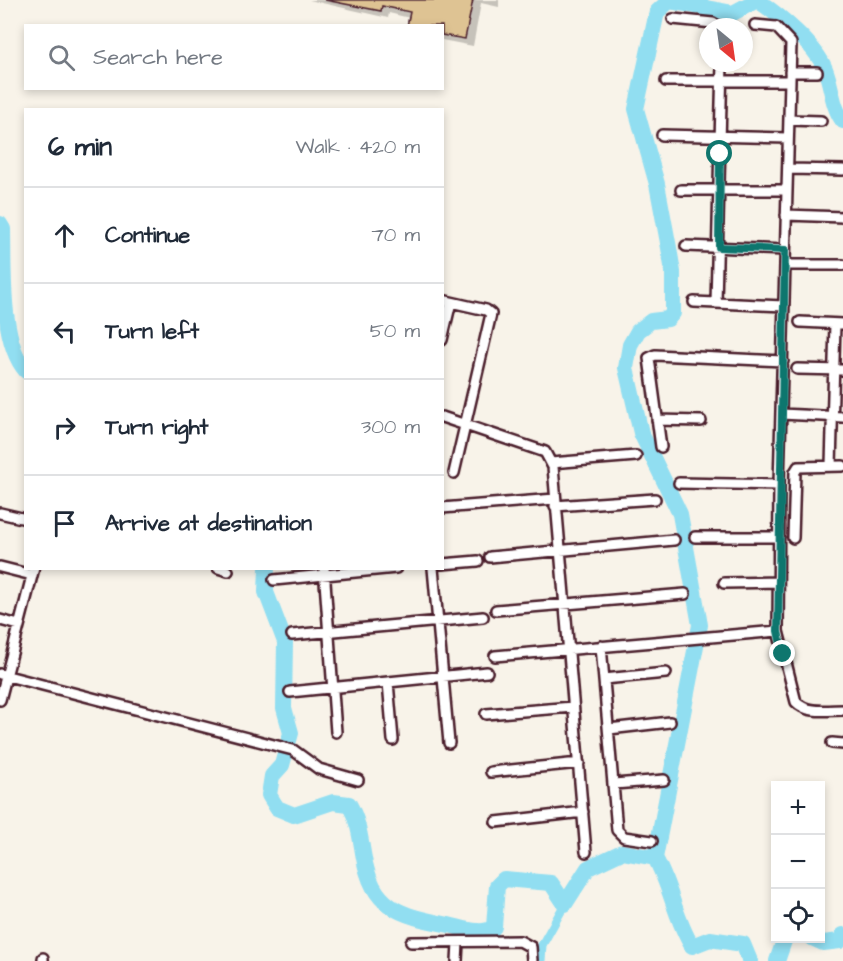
<!DOCTYPE html>
<html lang="en">
<head>
<meta charset="utf-8">
<style>
	body { margin:0; font-family:"Architects Daughter",sans-serif; background:#f2f2f3; color:#1f2937 }
	.controls { position:absolute; right:18px; bottom:18px; display:grid; overflow:hidden; border-radius:0px; box-shadow:0 3px 9px #0003 }
	.controls button { width:54px; height:54px; display:grid; place-items:center; padding:0; border:0; border-bottom:2px solid #e0e1e3; background:#fff; color:#1f2937; font:30px sans-serif }
	.compass { position:absolute; left:699px; top:18px; width:54px; height:54px; border-radius:50%; background:#fff; box-shadow:0 3px 9px #0003; rotate:151deg }
	.stop { position:absolute; width:18px; height:18px; margin:-14px; border:4px solid #0f766e; border-radius:50%; background:#fff }
	.stop.end { background:#0f766e; border-color:#fff; box-shadow:0 2px 6px #0008 }
	.list { margin:0; padding:0; list-style:none }
	h2 { display:flex; justify-content:space-between; align-items:center; height:78px; margin:0; padding:0 24px; font-size:26px }
	h2 small { font-size:20px; font-weight:400; color:#747a83 }
	.list li { display:grid; grid-template-columns:39px 1fr auto; gap:18px; align-items:center; box-sizing:border-box; height:96px; padding:0 24px; border-top:2px solid #e0e1e3 }
	.list b { display:block; font-size:22px; white-space:nowrap }
	.list em { font-size:20px; font-style:normal; color:#747a83 }
	.icon { flex:none; width:33px; height:33px; fill:none; stroke:currentColor; stroke-width:2; stroke-linecap:round; stroke-linejoin:round }
	.map { position:relative; flex:none; width:843px; height:961px; overflow:hidden }
	.search { position:absolute; background:#fff; box-shadow:0 3px 9px #0003; left:24px; top:24px; width:420px; height:66px; display:flex; align-items:center; gap:15px; box-sizing:border-box; padding:0 21px; border-radius:0px; color:#747a83; font-size:22px }
	.panel { position:absolute; background:#fff; box-shadow:0 3px 9px #0003; left:24px; top:108px; width:420px; height:462px; border-radius:0px }
	.map>svg:first-child { display:block }
	.shadow { fill:#0003 }
	.lines { fill:none; stroke-linecap:round; stroke-linejoin:round }
	.canal { stroke:#91def1; stroke-width:9 }
	.river { stroke:#91def1; stroke-width:16 }
	.building { fill:#dec393; stroke:#4a1f2b; stroke-width:1.5 }
	.street-casing { stroke:#4a1f2b; stroke-width:14 }
	.street { stroke:#fff; stroke-width:9 }
	.route { stroke:#0f766e; stroke-width:8 }
</style>
</head>
<body>
<div class="map">
<svg width="843" height="961" viewBox="0 0 843 961">
	<rect width="100%" height="100%" fill="#f8f3e9"/>
	<filter id="ink" filterUnits="userSpaceOnUse"><feTurbulence type="fractalNoise" baseFrequency=".0167" numOctaves="2"/><feDisplacementMap in="SourceGraphic" scale="12" xChannelSelector="R" yChannelSelector="G"/><feConvolveMatrix kernelMatrix="1 2 1 2 8 2 1 2 1" color-interpolation-filters="sRGB"/></filter>
	<g filter="url(#ink)">
		<!-- shadow -->
		<path class="shadow" d="M309 0H499V7L481 3 473 46 442 40V26L389 13 388 18Z"/>
		<g class="lines">
			<!-- canal -->
			<path class="canal" d="M541 961 542 945 565 904"/>
			<!-- river -->
			<path class="river" d="M0 224 3 229C4 269 0 342 26 371
				M267 568 266 592 285 642 284 708 291 733 282 765 272 776 269 795 277 808 294 815 333 802 349 804C358 820 360 835 363 853 372 909 399 915 449 925 463 928 482 936 494 927L497 886 504 879 551 883 565 904 588 868 622 852 655 858
				M812 938 823 943 840 941 843 935
				M750 961 743 944 710 939 692 946C675 919 671 886 655 858L700 625 680 514 641 433 626 368 630 345 638 331 651 321 668 319 673 313V272L669 248 657 184 636 109 657 12 669 1 733 13 757 0C779 15 815 44 825 69 832 86 832 107 843 121
				M777 961 785 938"/>
		</g>
		<!-- building -->
		<path class="building" d="M325 0H473L465 39 442 35V26H407L410 12 382 6 381 11Z"/>
		<g class="lines">
			<defs>
				<path id="street" d="M673 19 713 23 720 27
					M755 25 776 27 791 43 779 485 778 631 796 702C807 714 828 710 843 710
					M790 72H817
					M666 81H790
					M789 120 821 121
					M662 135 788 138
					M788 169 843 170
					M681 190H787
					M786 215 843 217
					M686 246 785 250
					M785 265H843
					M442 300 486 310 491 314 454 473
					M694 302 784 306
					M716 303 722 63
					M800 322 843 324
					M442 340 451 302
					M797 369 843 370
					M781 414 843 417
					M442 417 545 452 553 467 586 852
					M657 420 701 421
					M661 447 649 358 655 355 783 361
					M551 463 636 456
					M831 465 835 324
					M679 483 779 485
					M555 506 655 499
					M442 508 555 499
					M0 513 26 519
					M695 537H779
					M793 538 795 472 798 467 843 466
					M490 557 674 540
					M442 564 478 561
					M0 567 32 575
					M218 568 228 571
					M324 568 336 732
					M433 568 449 743
					M274 580 396 568
					M724 583 778 582
					M496 610 685 594
					M0 620 19 625
					M292 635 483 617
					M601 646 617 830 624 837 652 841
					M495 656 778 631
					M0 674 293 750 319 769 358 780
					M604 679 666 673
					M388 682 487 672
					M290 692 388 682 393 740
					M0 700 34 568
					M486 714 573 707
					M609 729 670 722
					M832 743 843 744
					M491 772 579 763
					M614 784 664 780
					M496 822 583 812
					M411 942 520 941 531 947 532 961
					M43 961V958
					M457 961 458 942"/>
			</defs>
			<!-- street casing -->
			<use href="#street" class="street-casing"/>
			<!-- street -->
			<use href="#street" class="street"/>
		</g>
	</g>
	<g class="lines" filter="url(#ink)">
		<!-- route -->
		<path class="route" d="M720 154 719 247 785 250 778 631 783 654"/>
	</g>
</svg>
<div class="controls">
<button>+</button>
<button>−</button>
<button><svg class="icon" aria-label="locate" viewBox="0 0 24 24"><circle cx="12" cy="12" r="6"/><path d="M12 2v4M12 18v4M2 12h4M18 12h4"/></svg></button>
</div>
<svg class="compass" viewBox="-18 -18 36 36"><path d="M0-13l5 13h-10z" fill="#e53935"/><path d="M0 13l5-13h-10z" fill="#747a83"/></svg>
<div class="stop" style="left:720px;top:154px"></div>
<div class="stop end" style="left:783px;top:654px"></div>
<div class="search"><svg class="icon" aria-label="search" viewBox="0 0 24 24"><circle cx="10" cy="10" r="6"/><path d="M15 15l6 6"/></svg>Search here</div>
<section class="panel">
<h2>6 min<small>Walk · 420 m</small></h2>
<ul class="list">
<li><svg class="icon" aria-label="ahead" viewBox="0 0 24 24"><path d="M12 20V5M6 11l6-6 6 6"/></svg><div><b>Continue</b></div><em>70 m</em></li>
<li><svg class="icon" aria-label="left" viewBox="0 0 24 24"><path d="M17 20v-9H6M10 6l-5 5 5 5"/></svg><div><b>Turn left</b></div><em>50 m</em></li>
<li><svg class="icon" aria-label="right" viewBox="0 0 24 24"><path d="M7 20v-9h11M14 6l5 5-5 5"/></svg><div><b>Turn right</b></div><em>300 m</em></li>
<li><svg class="icon" aria-label="arrive" viewBox="0 0 24 24"><path d="M6 21V4h12l-3 4 3 4H6"/></svg><div><b>Arrive at destination</b></div></li>
</ul>
</section>
</div>
</body>
</html>
